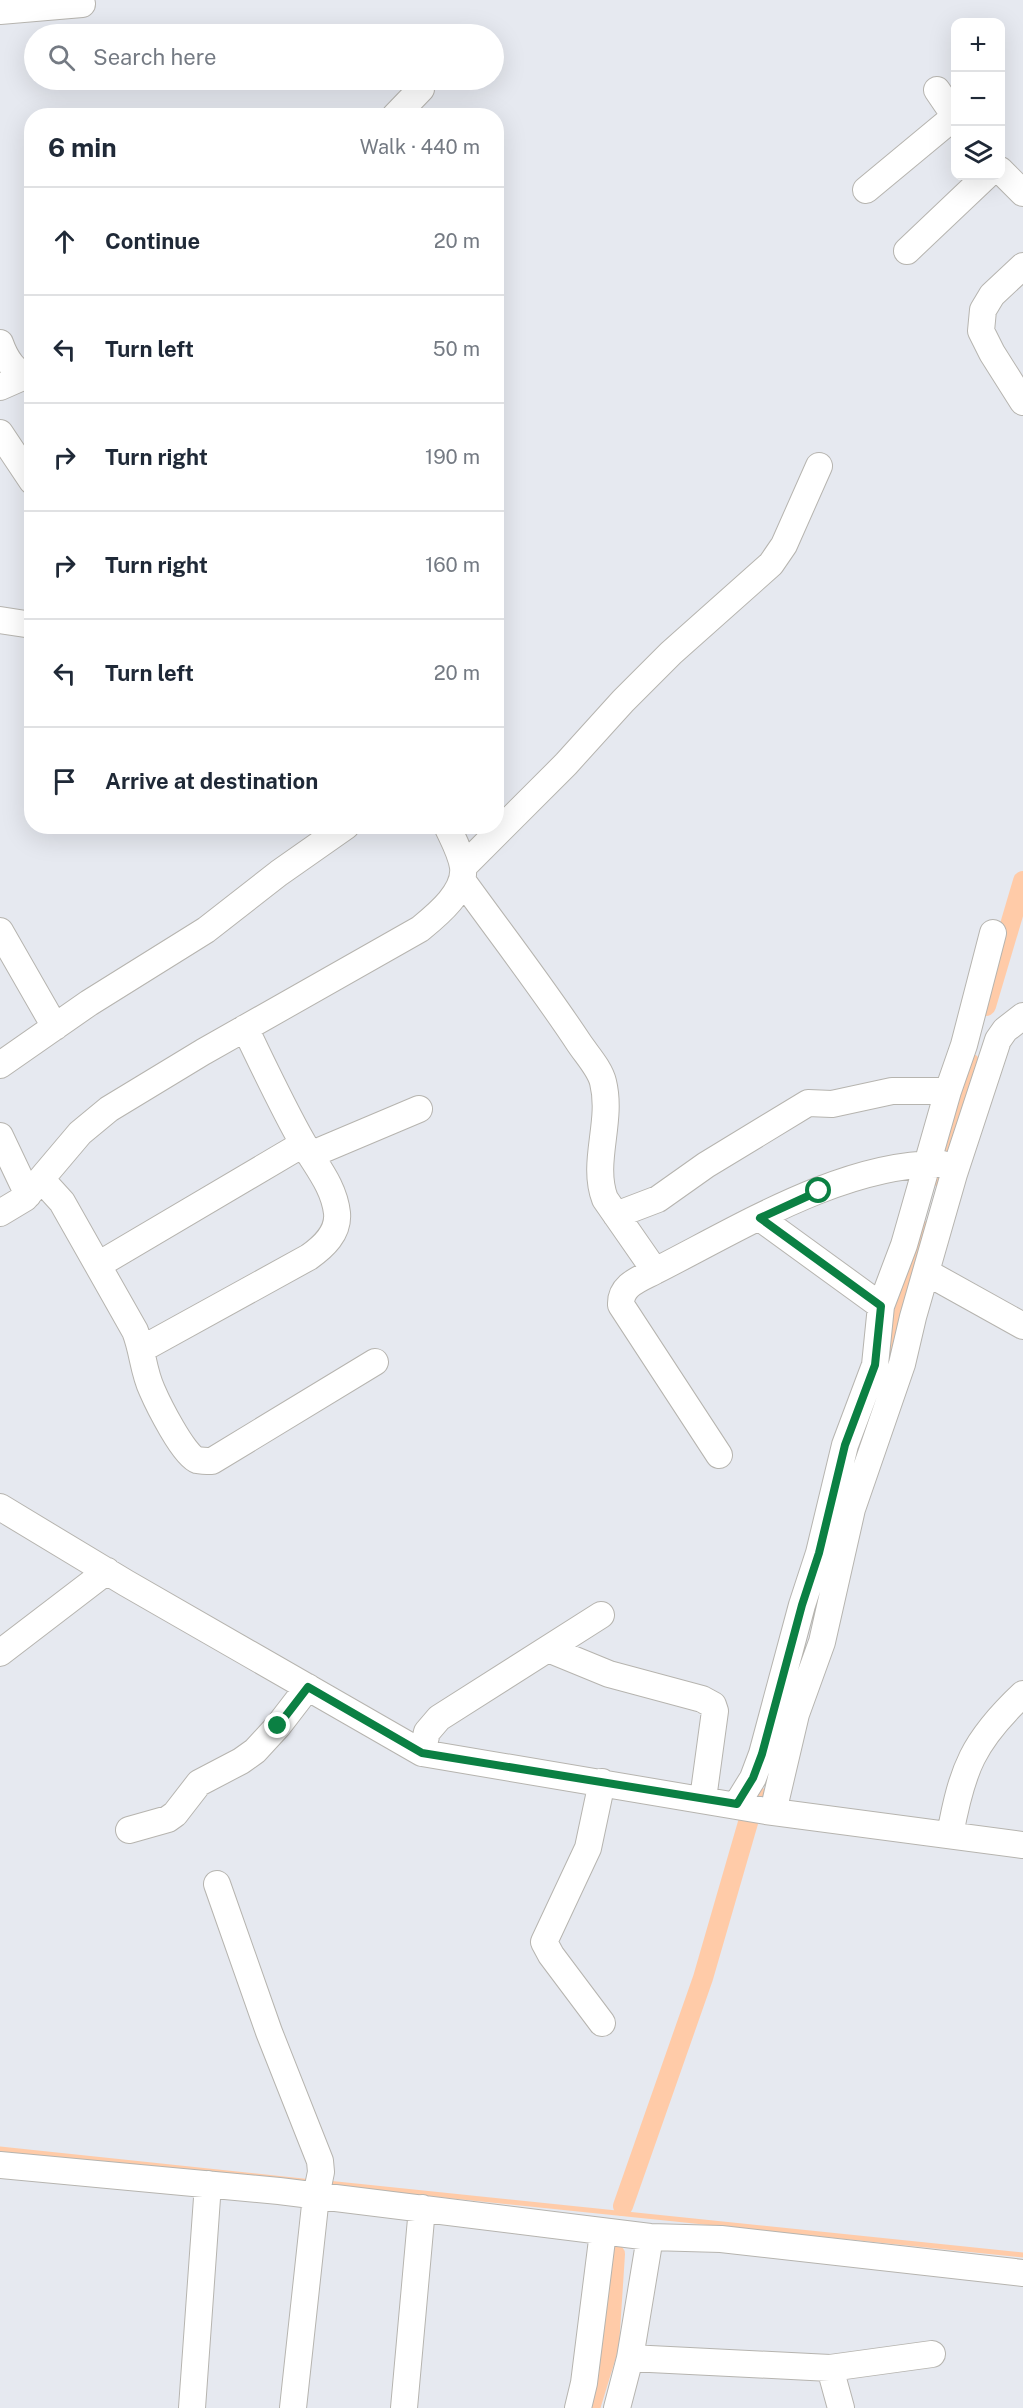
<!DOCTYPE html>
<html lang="en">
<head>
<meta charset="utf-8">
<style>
	body { margin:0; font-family:"Public Sans",sans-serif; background:#f6f6f7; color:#1f2937 }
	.controls { position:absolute; right:18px; top:18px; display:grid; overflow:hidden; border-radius:12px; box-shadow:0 6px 24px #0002 }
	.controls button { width:54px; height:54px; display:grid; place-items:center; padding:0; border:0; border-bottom:2px solid #e0e1e3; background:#fff; color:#1f2937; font:30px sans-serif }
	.stop { position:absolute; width:18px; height:18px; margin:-14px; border:4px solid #0b8043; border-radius:50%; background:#fff }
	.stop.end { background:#0b8043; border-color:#fff; box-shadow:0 2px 6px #0008 }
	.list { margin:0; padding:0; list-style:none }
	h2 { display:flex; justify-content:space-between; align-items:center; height:78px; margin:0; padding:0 24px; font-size:26px }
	h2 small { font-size:20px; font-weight:400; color:#747a83 }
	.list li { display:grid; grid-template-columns:39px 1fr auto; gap:18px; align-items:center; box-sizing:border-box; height:108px; padding:0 24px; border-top:2px solid #e0e1e3 }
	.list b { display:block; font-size:22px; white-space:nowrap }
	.list em { font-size:20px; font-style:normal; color:#747a83 }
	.icon { flex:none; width:33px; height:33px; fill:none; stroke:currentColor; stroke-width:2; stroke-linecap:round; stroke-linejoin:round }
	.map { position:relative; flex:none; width:1023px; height:2408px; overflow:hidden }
	.search { position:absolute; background:#fff; box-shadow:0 6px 24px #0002; left:24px; top:24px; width:480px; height:66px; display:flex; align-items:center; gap:15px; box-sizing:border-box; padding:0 21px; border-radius:33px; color:#747a83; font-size:22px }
	.panel { position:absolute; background:#fff; box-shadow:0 6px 24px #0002; left:24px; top:108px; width:480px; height:726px; border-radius:24px }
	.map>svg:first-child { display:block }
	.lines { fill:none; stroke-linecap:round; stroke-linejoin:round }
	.stream { stroke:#ffcba8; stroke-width:5 }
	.canal { stroke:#ffcba8; stroke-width:20 }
	.minor-casing { stroke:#b6b4af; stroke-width:28 }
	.minor { stroke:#fff; stroke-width:26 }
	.route { stroke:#0b8043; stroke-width:8 }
</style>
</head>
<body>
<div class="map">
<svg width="1023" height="2408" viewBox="0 0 1023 2408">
	<rect width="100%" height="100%" fill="#e6e9f0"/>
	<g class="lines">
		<!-- stream -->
		<path class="stream" d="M0 2149 312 2182
			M327 2183 1023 2255"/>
		<!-- canal -->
		<path class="canal" d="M986 1006 1023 881
			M937 1176 970 1063
			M884 1358 921 1230
			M623 2206 703 1978 756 1795
			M590 2408 609 2346 615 2254"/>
		<defs>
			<path id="minor" d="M0 11 82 4
				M937 90 956 118
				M395 116 421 89
				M1000 170 1023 193
				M866 190 954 117
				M907 251 986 176
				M1023 266 992 295 983 310 981 331 992 353 1023 402
				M0 343C5 357 15 376 32 376
				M0 387 25 376
				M0 433 32 481
				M0 620 32 625
				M463 867 566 764 623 701 671 653 771 564 784 545 819 466
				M462 880C501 934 542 987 579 1043 587 1055 600 1069 603 1082 613 1122 591 1162 605 1199L655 1271C740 1228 845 1162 942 1164
				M0 931 55 1027
				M0 1065 89 1003 206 930 279 873 346 826
				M0 1136 28 1195
				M310 1155 419 1109
				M42 1180 62 1202 135 1331C143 1351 143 1371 152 1390 158 1404 184 1456 197 1460 202 1461 207 1461 212 1461L375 1362
				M0 1213 25 1198 80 1133 109 1109 203 1052 420 929C437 915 466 892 463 867 461 853 453 839 447 826
				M616 1215 658 1199 706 1165 808 1103 832 1104 892 1091H948
				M760 1218 881 1306
				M98 1265 303 1144
				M655 1271C640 1279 620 1285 621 1305L719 1455
				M926 1272 1023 1326
				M142 1349 309 1257C323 1247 339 1233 337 1213 334 1186 316 1166 303 1143 282 1106 264 1067 245 1028
				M0 1507 126 1583 422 1753 766 1811 1023 1845
				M548 1649 609 1674 702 1699 713 1705 715 1711 703 1799
				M0 1653 107 1571
				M422 1753 427 1732 439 1718 601 1615
				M602 1782 588 1848 544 1942 551 1955 602 2023
				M737 1804 753 1778 762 1754 802 1605 819 1553 845 1445 875 1365 881 1306 904 1245 948 1091 964 1045 993 933
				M773 1812 796 1714 822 1642 852 1509 902 1364 913 1317 954 1174 998 1040 1005 1030 1023 1016
				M129 1830 168 1819 175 1814 199 1783 241 1761 255 1751 278 1726 308 1687
				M950 1835C962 1769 973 1741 1023 1694
				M217 1884 269 2032 320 2161 321 2172 316 2196 293 2408
				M0 2165 279 2191 650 2237 721 2239 1023 2273
				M630 2358 830 2368 932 2354
				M830 2368 841 2408
				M192 2408 208 2184
				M404 2408 422 2208
				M578 2408 584 2383 603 2232
				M617 2408 630 2358 650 2237"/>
		</defs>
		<!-- minor casing -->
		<use href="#minor" class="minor-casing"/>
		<!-- minor -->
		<use href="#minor" class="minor"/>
	</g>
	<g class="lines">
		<!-- route -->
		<path class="route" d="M278 1726 308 1687 422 1753 737 1804 753 1778 762 1754 802 1605 819 1553 845 1445 875 1365 881 1306 760 1218 819 1191"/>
	</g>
</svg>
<div class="controls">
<button>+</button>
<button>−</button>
<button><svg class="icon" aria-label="layers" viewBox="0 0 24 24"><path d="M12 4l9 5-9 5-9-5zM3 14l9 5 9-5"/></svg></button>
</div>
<div class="stop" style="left:819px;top:1191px"></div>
<div class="stop end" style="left:278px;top:1726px"></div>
<div class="search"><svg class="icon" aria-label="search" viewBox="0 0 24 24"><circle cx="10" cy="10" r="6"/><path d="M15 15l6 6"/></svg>Search here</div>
<section class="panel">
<h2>6 min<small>Walk · 440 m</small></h2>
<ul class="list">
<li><svg class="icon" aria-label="ahead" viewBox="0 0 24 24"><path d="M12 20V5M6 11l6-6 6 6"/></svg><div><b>Continue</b></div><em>20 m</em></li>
<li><svg class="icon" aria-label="left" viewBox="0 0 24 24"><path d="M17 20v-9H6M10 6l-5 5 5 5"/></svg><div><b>Turn left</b></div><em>50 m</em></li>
<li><svg class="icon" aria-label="right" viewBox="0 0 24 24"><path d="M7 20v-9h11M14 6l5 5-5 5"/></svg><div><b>Turn right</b></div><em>190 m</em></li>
<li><svg class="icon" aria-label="right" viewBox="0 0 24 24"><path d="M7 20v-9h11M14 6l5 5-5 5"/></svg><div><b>Turn right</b></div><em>160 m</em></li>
<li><svg class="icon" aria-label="left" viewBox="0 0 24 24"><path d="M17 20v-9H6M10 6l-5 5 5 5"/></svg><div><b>Turn left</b></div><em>20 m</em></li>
<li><svg class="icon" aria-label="arrive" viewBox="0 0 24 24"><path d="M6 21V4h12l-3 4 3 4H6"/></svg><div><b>Arrive at destination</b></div></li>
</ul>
</section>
</div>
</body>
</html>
